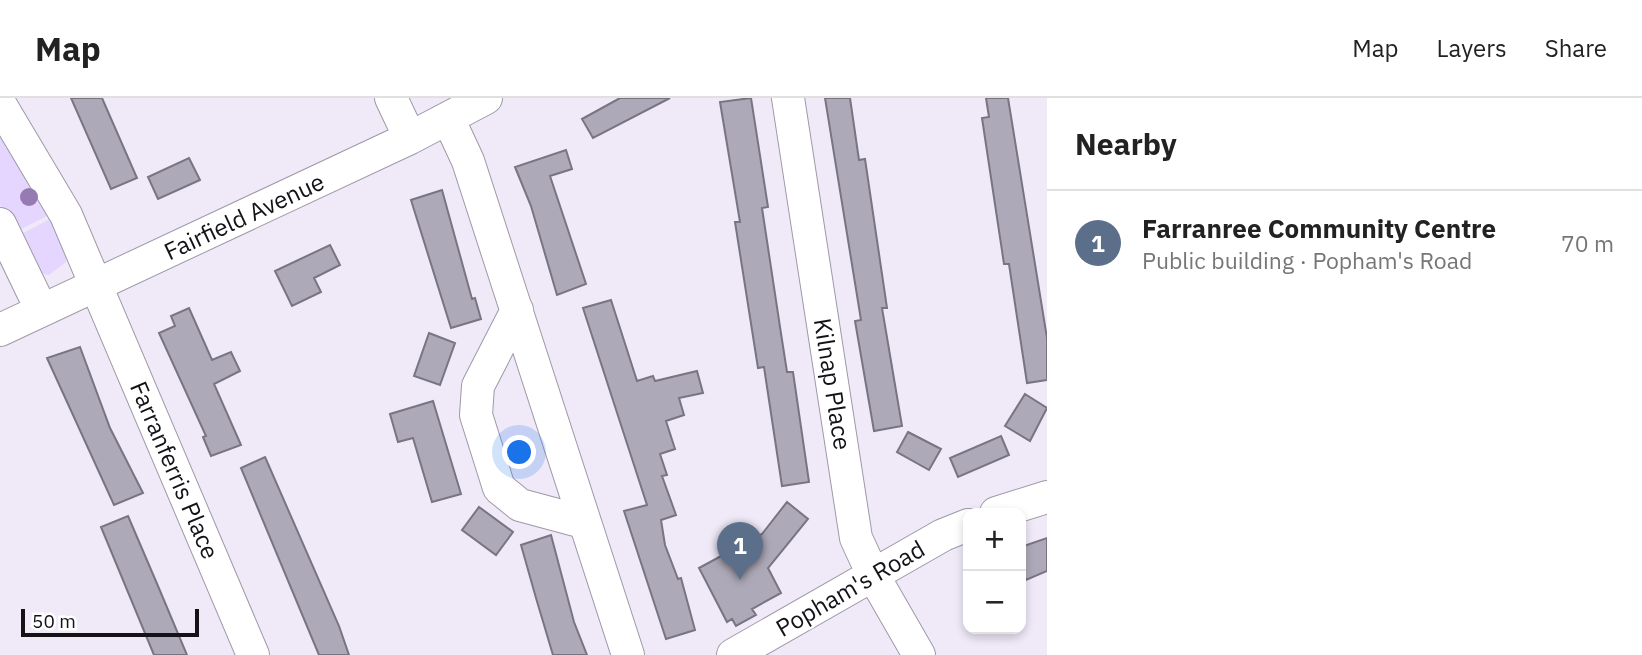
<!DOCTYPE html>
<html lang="en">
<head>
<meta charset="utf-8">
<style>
	body { margin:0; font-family:"IBM Plex Sans",sans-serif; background:#f6f6f6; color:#222 }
	.controls { position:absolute; right:21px; bottom:21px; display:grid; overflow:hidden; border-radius:14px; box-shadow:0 4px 10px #0003 }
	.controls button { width:63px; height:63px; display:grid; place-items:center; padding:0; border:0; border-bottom:2px solid #e0e0e0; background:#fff; color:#222; font:35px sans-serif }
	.scale { position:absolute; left:21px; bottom:18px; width:178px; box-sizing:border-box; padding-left:7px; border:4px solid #141217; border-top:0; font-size:19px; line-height:24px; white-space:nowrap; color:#141217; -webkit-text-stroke:5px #fff; paint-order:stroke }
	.you { position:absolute; left:520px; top:355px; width:24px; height:24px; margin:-18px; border:5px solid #fff; border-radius:50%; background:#1a73e8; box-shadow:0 0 0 10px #1a73e833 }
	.badge { display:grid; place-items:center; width:46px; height:46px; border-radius:50%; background:#1a73e8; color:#fff; font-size:23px; font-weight:700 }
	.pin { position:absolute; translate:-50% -58px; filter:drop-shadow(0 2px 4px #0008) }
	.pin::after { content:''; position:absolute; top:37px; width:24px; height:21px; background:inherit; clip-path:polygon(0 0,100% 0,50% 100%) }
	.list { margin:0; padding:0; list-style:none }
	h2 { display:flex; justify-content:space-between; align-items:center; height:91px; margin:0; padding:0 28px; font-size:30px }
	h2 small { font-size:23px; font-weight:400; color:#767676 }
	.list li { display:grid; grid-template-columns:46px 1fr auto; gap:21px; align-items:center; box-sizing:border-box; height:105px; padding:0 28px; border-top:2px solid #e0e0e0 }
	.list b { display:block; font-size:26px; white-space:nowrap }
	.list p { margin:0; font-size:23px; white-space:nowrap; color:#767676 }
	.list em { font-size:23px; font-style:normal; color:#767676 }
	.map { position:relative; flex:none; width:1047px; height:557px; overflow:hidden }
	header { display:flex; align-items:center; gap:42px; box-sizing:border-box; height:98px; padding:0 35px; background:#fff; border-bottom:2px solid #e0e0e0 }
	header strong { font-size:33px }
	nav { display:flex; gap:38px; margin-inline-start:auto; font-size:24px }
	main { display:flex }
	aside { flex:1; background:#fff }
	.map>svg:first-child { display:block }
	.green { fill:#e5d6ff }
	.building { fill:#aea9b8; stroke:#797481; stroke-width:2 }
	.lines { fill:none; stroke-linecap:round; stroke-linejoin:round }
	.minor-casing { stroke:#9e99a7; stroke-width:34 }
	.minor { stroke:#fff; stroke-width:32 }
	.tree { fill:#967bb3 }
	.labels { text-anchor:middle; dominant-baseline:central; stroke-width:5; stroke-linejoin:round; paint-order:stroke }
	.street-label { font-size:24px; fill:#141217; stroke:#fff }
</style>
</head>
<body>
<header>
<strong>Map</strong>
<nav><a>Map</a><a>Layers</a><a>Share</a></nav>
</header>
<main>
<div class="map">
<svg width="1047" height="557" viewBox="0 0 1047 557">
	<rect width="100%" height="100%" fill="#efe9f8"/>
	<!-- green -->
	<path class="green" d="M0 27 49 117 17 133 11 132 0 106Z
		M52 120 66 152V164L49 177 39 175 19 137Z"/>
	<!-- building -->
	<path class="building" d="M71 0H102L137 80 111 91Z
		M620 0H670L593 40 582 21Z
		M751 0 768 109 762 110 780 229 787 274H793L809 384 782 388 764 269 758 270 735 124H740L720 4Z
		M825 0H850L859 62 865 61 887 210H882L902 328 874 333 855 223 861 222Z
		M986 0H1008L1047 240V282L1027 285 1009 166H1004L982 20 989 19Z
		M566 52 572 71 550 78 586 186 557 197 531 108 515 69Z
		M189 60 200 82 158 101 148 79Z
		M442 92 472 201 475 200 481 221 451 230 411 102Z
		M330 147 340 167 314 180 321 194 292 208 275 173Z
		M611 202 637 283 653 278 655 283 697 273 703 295 679 300 684 317 666 323 675 351 660 356 667 377 662 378 676 417 661 422 665 447 678 481 681 480 695 532 666 541 624 413 647 407 583 210Z
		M189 210 212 262 231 254 240 273 214 286 241 347 211 358 203 339 206 338 159 235 175 228 171 218Z
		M429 235 455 245 440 287 414 278Z
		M80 249 110 330 143 395 114 407 47 260Z
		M1025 296 1047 310 1030 343 1005 328Z
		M433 303 461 396 432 404 413 340 398 344 390 316Z
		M908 334 941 351 929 372 897 354Z
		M1001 338 1009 357 958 379 950 360Z
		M265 359 339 528 349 557H319L241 370Z
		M787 404 808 421 768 470 781 495 752 511 756 517 736 528 732 521 727 524 699 470 762 436Z
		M479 409 513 434 496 457 462 432Z
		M128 418 158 488 187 557H154L101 429Z
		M551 437 574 524 587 557H553L536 500 521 447Z
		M1047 440V473L1026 482 1021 468V449Z"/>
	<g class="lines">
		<defs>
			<path id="minor" d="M391 0 410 40
				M788 0 856 440 873 477 919 557
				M0 6 66 117 253 557
				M448 20 468 63 628 557
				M0 126 41 211
				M517 212 478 288 476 317 499 390 520 407 583 424
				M0 232 410 40 486 0
				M996 415 1047 399
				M733 557 943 437 968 427"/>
		</defs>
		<!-- minor casing -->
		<use href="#minor" class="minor-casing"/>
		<!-- minor -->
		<use href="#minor" class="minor"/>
	</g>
	<!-- trees -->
	<circle class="tree" cx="29" cy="99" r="9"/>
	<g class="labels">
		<!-- street labels -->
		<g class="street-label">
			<text transform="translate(244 118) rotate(-25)">Fairfield Avenue</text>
			<text transform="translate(833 286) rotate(81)">Kilnap Place</text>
			<text transform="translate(175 372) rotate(67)">Farranferris Place</text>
			<text transform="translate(850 490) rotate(-30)">Popham's Road</text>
		</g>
	</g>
</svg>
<div class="controls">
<button>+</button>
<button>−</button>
</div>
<div class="scale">50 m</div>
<div class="you"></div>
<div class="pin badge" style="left:740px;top:482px;background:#5c6f8a">1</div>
</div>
<aside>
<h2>Nearby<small></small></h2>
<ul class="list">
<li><span class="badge" style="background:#5c6f8a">1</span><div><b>Farranree Community Centre</b><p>Public building · Popham's Road</p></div><em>70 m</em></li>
</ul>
</aside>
</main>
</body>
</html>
